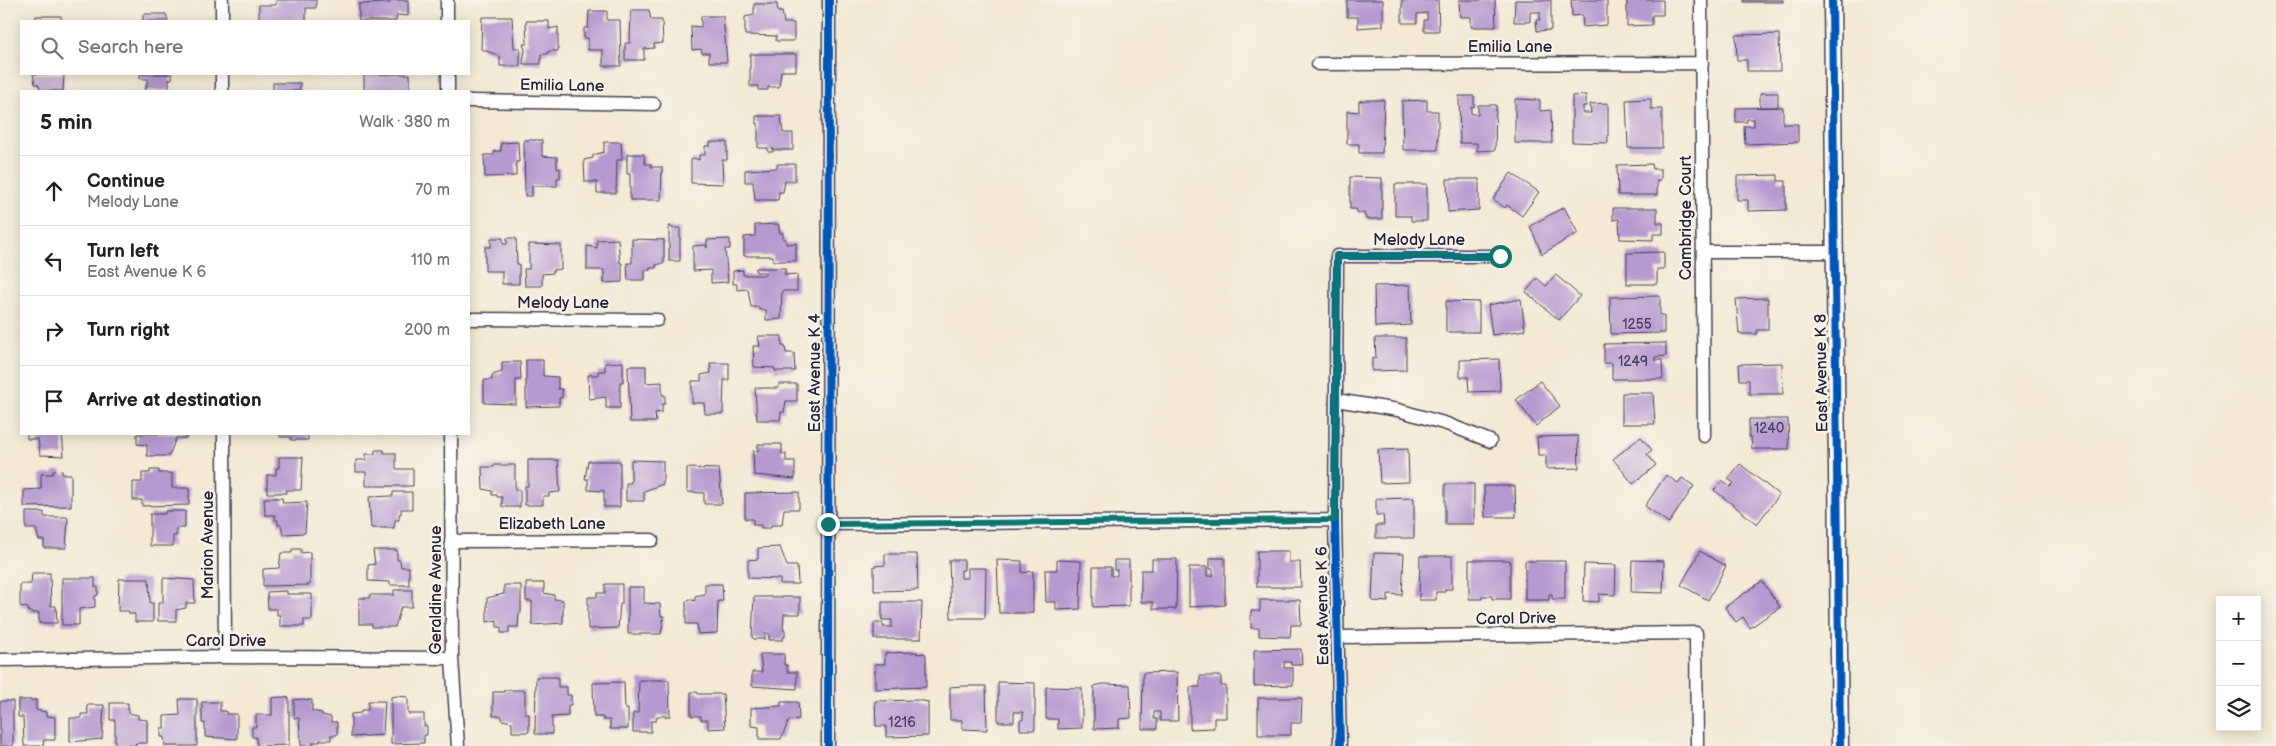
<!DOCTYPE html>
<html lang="en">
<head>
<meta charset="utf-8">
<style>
	body { margin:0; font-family:"Balsamiq Sans",sans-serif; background:#f6f6f6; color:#202124 }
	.controls { position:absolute; right:15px; bottom:15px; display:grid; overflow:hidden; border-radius:0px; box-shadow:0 2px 12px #0003 }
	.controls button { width:45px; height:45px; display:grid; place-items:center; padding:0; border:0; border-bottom:1px solid #e0e0e0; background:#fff; color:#202124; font:25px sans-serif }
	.stop { position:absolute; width:15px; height:15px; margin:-11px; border:4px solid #0f766e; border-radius:50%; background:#fff }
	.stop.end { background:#0f766e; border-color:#fff; box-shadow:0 1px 5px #0008 }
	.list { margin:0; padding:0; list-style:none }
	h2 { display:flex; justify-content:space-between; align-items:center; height:65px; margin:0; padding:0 20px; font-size:21px }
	h2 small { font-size:16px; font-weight:400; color:#757577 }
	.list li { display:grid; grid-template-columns:32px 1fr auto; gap:15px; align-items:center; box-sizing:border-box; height:70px; padding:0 20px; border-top:1px solid #e0e0e0 }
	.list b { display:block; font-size:19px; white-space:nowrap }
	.list p { margin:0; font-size:16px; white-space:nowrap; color:#757577 }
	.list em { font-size:16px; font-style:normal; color:#757577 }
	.icon { flex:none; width:28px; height:28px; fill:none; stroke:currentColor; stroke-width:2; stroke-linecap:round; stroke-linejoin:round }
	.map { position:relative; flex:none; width:2276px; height:746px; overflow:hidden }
	.search { position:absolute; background:#fff; box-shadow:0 2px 12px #0003; left:20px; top:20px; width:450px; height:55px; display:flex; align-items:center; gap:12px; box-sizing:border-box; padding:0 18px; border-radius:0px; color:#757577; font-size:19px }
	.panel { position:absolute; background:#fff; box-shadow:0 2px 12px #0003; left:20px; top:90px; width:450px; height:345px; border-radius:0px }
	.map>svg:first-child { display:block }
	.building { fill:#b599d0 }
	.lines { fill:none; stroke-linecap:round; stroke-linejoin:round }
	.minor-casing { stroke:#414052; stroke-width:15 }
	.tertiary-casing { stroke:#414052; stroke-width:19 }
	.minor { stroke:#fff; stroke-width:12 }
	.tertiary { stroke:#fff; stroke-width:16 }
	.cycleway-casing { stroke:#f7f3e8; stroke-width:11 }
	.cycleway { stroke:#0057b8; stroke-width:8 }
	.route { stroke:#0f766e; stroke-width:6 }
	.labels { text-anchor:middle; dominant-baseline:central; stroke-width:5; stroke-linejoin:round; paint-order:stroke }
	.number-label { font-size:14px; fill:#474060 }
	.street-label { font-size:16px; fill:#22223b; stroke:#f7f3e8 }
</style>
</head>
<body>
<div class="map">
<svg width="2276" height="746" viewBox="0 0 2276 746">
	<rect width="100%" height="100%" fill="#f7f3e8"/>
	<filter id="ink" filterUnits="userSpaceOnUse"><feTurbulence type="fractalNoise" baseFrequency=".02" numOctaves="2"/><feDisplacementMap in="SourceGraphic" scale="10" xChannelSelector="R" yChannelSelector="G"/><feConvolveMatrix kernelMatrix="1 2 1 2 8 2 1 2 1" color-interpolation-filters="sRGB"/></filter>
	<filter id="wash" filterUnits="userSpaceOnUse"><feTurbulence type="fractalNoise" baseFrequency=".0096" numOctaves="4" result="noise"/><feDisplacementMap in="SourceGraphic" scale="20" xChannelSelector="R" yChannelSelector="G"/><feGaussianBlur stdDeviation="1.12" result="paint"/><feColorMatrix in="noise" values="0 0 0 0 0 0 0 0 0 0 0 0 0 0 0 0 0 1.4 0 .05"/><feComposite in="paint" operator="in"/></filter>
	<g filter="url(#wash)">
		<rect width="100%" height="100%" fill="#f3e9d4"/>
		<g id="blocks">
			<!-- building -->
			<path class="building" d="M276 0H316V8H306V21H259V5H276Z
				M390 0H408V16L397 15 396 21H359V4L390 3Z
				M1347 0H1383V26L1358 28V17H1347Z
				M1402 0H1438L1439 31H1424V20H1427V13L1417 14V23H1402Z
				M1459 0H1495L1496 27H1471V17H1460Z
				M1515 0H1551V30L1537 31 1536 20H1540V12H1530V22H1514Z
				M1571 0H1607V25L1583 27 1582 15 1572 16Z
				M1627 0H1663V15H1652V25L1627 26Z
				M1744 0H1783V2H1744Z
				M754 4H777L778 12H782L784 23H794V41H776V36L745 35V17L754 15Z
				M631 10H649L651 20H662L663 43 654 44V48L644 49V60H625V43H630Z
				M589 11H607V20H620L621 66H603V50H588V38H584V28H588Z
				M143 14H166L168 21H143Z
				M36 16H61V21H36Z
				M701 16H723L727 62H709V53H702L701 49 692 50 691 26 701 27Z
				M482 17H512L514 48H520V66H500V56L481 49Z
				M526 21H549V29L558 27V51H548V54H541V64H523L525 50 523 44H527Z
				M1779 34 1780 71H1747V60H1737L1736 35Z
				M750 54H796V71H781L779 87H768V90H758V86H750Z
				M33 74H64L63 91H41L38 84H35Z
				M140 74H172V79H169V90L145 91 148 79H140Z
				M364 74H410V91H364Z
				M273 83H300V89L299 91H273Z
				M1760 93H1778V107H1760Z
				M1586 95V106H1583V113H1591L1590 104 1608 103V143L1572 142V96Z
				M1459 96H1474V107H1471V114H1478V105H1496L1495 150 1477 151V143H1460Z
				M1515 99 1540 100V111L1551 110 1552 143H1515Z
				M1651 99V109H1662V148H1628L1626 100Z
				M1366 100H1384L1382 153H1359V144H1347V111L1359 112V101Z
				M1427 100V111H1438V150H1403L1402 101Z
				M1783 107V124H1798V142L1745 144 1744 126H1754V119H1747V122H1736V108Z
				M756 116H781L783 133H793V150H774L773 148V152H768V148H758V123H756Z
				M524 140H542V156L557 157V169L560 168V178H557V186H532V196H525Z
				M518 142 519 162H516V176L485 177 484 155H494V151H501V143Z
				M604 142H621L622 160H617L616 193H597V182H585L584 160 593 158V155L604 152Z
				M710 142H727V160H722L723 184 691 183V160L694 158 699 160V155H705V146H710Z
				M627 154H644L645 164H651V167H662L661 200H630V174H627Z
				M777 164H795V181H785L783 192H779L778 200H755L753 182H745V170L777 168Z
				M1652 164 1653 169H1661V180H1657V195H1618L1617 165Z
				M1511 173 1539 192 1522 216 1507 205 1505 208 1493 199Z
				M1778 175V181H1786V210L1748 211V200H1737V176Z
				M1350 177 1382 178V219H1366L1364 213H1358L1356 209H1350Z
				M1447 179H1479V210L1448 212Z
				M1395 184H1427V221H1411V216H1395Z
				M1564 207 1578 233 1542 254 1530 226Z
				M1613 208H1657V223H1663V234H1653V240L1620 239 1619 219 1613 220Z
				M778 224 780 233H783V239H786V244L796 243V261H773V256H744V237L755 236V225Z
				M669 226H671V228H680V261H669Z
				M491 238H503V244H507V238H516L517 264H519V284H502V271H485V247H491Z
				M618 239 620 263H622V282L604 283V270H587V246L597 248V240Z
				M632 239 664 240V263L656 265V268H650V270H645V280H628L627 263H632Z
				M730 239V249H725L728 282 711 283V270L693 271V246L706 245 707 248V240Z
				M529 244 561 245V269L553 270V273L542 274V286H525L524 269H529Z
				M1664 252V269H1657V284H1627V253Z
				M756 268H785V275L797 274V291H782L781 319 766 320V310H759V307H751L748 289 737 290V284H733V271L743 270V275H765V272H756Z
				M1556 275 1580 296 1559 320 1526 292 1537 278 1546 286Z
				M1410 285 1411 325 1375 327 1374 286Z
				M1660 296V315H1664V333L1611 334 1610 297Z
				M1768 298V330H1757V334H1739L1736 299Z
				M1521 299 1525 330 1492 335 1488 305Z
				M1446 301 1479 302V332H1446Z
				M758 336H782V346H785L786 353H794L795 371H775V368L754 367 753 346H760Z
				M1375 338H1406V370L1372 371V359L1376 358Z
				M1666 343V356L1655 357V360H1662L1663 379H1612V363H1604V344Z
				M1499 359 1500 391 1469 392 1468 377H1460V360Z
				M526 360H543V376L558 377V389H562V398H559V406L526 407Z
				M502 362H520L521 380H516V404L484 403V380H492V375L502 372Z
				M623 362V382H620V408H606V397L589 399 588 375H598V371H605V363Z
				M710 363H729V380H724L723 414H705L704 403H692V381H701V375L711 373Z
				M1782 363 1783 394H1749V380H1740L1739 364Z
				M628 366H646V383L662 382V395H665V404H662V412L655 413 656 422H630Z
				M1540 381 1560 406 1536 426 1516 400Z
				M779 384H797V401H786L784 412H781L780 420H757L755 388H779Z
				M1622 393H1653L1655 424H1622Z
				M1749 419H1788L1789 449H1752L1751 437H1749Z
				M27 434H62L64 456 40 455 38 439H27Z
				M137 434H187V438H176L169 456H147V445L137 444Z
				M280 434H308V440H291V437H280Z
				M1578 436 1579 468 1546 469V455H1538L1537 437Z
				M1641 437 1652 450 1647 454 1656 465 1633 484 1613 459Z
				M758 444H782V454H786V461H795V479L754 475 753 451H758Z
				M1408 449 1409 482 1380 483 1378 450Z
				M375 450H384V453H396V469H413V486H366V472H356V460H366V454H375Z
				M279 457H303L301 490H286V493H267V475H276V468H279Z
				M528 460H558L560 492 549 493V496H543V505H525V486H528Z
				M631 460 663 461V484L644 491V501H626V483H631Z
				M588 461H620V507H604V491L588 490V479H585Z
				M1740 464 1779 495 1757 524 1714 490 1722 480 1730 487 1734 483 1728 479Z
				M494 465H515V490H520V507H502V497H497V495H492V491L483 489 482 467H494Z
				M687 468 719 469 722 504H704V493L687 492Z
				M62 470V474H71V506L24 507V490L41 489V474H53V471Z
				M150 470H159V473H172V488H189V505L142 506V500H133V482H142V473H150Z
				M1666 475 1678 483 1682 478 1694 486 1669 523 1645 506Z
				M1445 484H1474V524H1445Z
				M1484 486H1515L1516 517H1485Z
				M393 492H412V509H401V514H399V520H395L394 528H371L369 497 393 496Z
				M799 492V509H784L782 525H771V528H761V525H753V519H745V493Z
				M264 498H282L283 503 307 502 305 533 283 534 281 525H278V520H275V515H265Z
				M1414 498V538H1376V525H1384L1383 515H1376V499Z
				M165 511H185V528H176V536H173V546H150V514H165Z
				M26 512H44V517H68L66 548H44V540H39L36 529H26Z
				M780 547 787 566H797L798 584H780V579L748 578V560L758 559V548Z
				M292 549H301V553L310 552V585L263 586V569L279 568 281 553H292Z
				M373 550H397V560H400L401 567H409V585H390V582L368 581V565L375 564Z
				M1257 551H1289V562H1300L1301 587H1257Z
				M1700 551 1726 566 1708 600 1681 585Z
				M1374 553 1404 554 1402 595 1388 594V602L1372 601Z
				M885 554H917L918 590 874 591V566L885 565Z
				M1420 556H1452V589H1445V592H1436V600H1419Z
				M1210 558H1225V605L1189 607V567H1207V576H1213V569H1210Z
				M1152 559H1177L1176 609H1153V602H1141V570H1152Z
				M949 560H964V570H961V578H968V568H986L985 618H951Z
				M997 560 1022 561V573L1033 571V613H999Z
				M1057 560 1081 561 1080 609 1056 610V602H1046L1045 570H1057Z
				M1114 560H1129V606L1093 607V567H1111V576H1117V570H1114Z
				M1469 560H1510V599H1492V596H1482V599H1469Z
				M1632 560 1664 561 1663 593 1631 592Z
				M1525 561H1565V599H1552V594H1549V600H1525Z
				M1584 564 1616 565 1615 595 1599 594V602L1583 601Z
				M32 573H50L51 606H56L57 623H39V613H32L28 611V608L20 606V584H31Z
				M62 578H95V587H98V595L95 596V607L79 609V625H62Z
				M163 578 194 580 195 603H186V608L176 610V621H158V603H163Z
				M119 579H149L150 603H153V622H135V614H129V611H118Z
				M1762 581 1780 607 1750 628 1743 617 1736 622 1725 607Z
				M526 583H544V593L554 595V599L563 600V623L532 625V601H526Z
				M605 584H622V604H620L618 628 588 629V597H597V593H605Z
				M705 584H722L723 601H718L717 633 698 634 697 624H686V601H689V599L695 601V596L705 594Z
				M504 585H521V613H519L518 627H509V633H501V627H497V620L487 622V598L504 594Z
				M628 587H644V603L660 604 661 616H664L661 634H628Z
				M394 590H412V607H401L395 627H372V624H359V598H370V595H394Z
				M287 591V594H312V620H304V626H280V615H277V609H268L267 592Z
				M754 597H800V614H784L783 630H785V637H783V640H769V633H765V639H754L752 637Z
				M1260 600H1300L1301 625H1291L1290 637 1259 636V628H1251V611H1260Z
				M882 602H922L921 639H874V623H883V627H892V620H882Z
				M1301 649 1302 665H1291V662H1284V668H1293V685L1254 686V650Z
				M917 652V654L925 653 926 656V687L875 689V664H885V653Z
				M760 654H784V665H787V672H797V689L752 686V672H762Z
				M1177 672 1178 721H1160V712H1154V719H1157V729H1142L1143 673Z
				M1200 676H1221V686H1226V718H1214V728L1190 729V687H1200Z
				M536 677H558V687H567V695H571V705H568V716L552 717V734H535Z
				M639 680H669L670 716H657L656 721H651V732H633V713H638Z
				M624 682 625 709H628V729H610V720H603V717H594L593 683Z
				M998 682 1035 683V730H1020V720H1023V712H1014V722H998Z
				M1103 684 1130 685 1131 718 1119 719V728L1094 729V686Z
				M963 686H986L987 730 962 729V720H950V687Z
				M1046 687 1082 688V728L1058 729V719H1046Z
				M504 690H525V714H529V732H512V722L502 720V716H493V692H504Z
				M691 692H697L698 694H723L725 728 708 729V720H701V716H691Z
				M397 696 408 697V714H424V726H427V735H424V743L391 744V697Z
				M282 697 289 698V745L257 746 256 737H252V727H256V715H272V698Z
				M1258 698H1302L1301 723H1291V735H1258Z
				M179 699H197V746H165L164 737H161V728H164V716L180 715Z
				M301 699 312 700V711L322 713V715L331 717V722H337V735H331V740H320V742H313V746H301L299 718H294V700Z
				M18 700H36V710L46 712V716L55 717V740H44L43 746H24L23 717H18Z
				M918 700 928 702V736L886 737V726H876L875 701Z
				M2 701H13V746H0V702Z
				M368 701H385L383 735 351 737V714L361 713V710H368Z
				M202 702H220V711H226V714H237V739L205 737V723H202Z
				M781 702H798L799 719 789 720 781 739H759V727L751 726V708L781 706Z
				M110 703H128V713L138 715V719L147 720V743H136L135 746 115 744V720H110Z
				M87 705H104L102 739 70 742V718H81V714H88Z"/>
		</g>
	</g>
	<g filter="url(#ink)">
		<use href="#blocks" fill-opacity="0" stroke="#414052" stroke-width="1"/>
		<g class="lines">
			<defs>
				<path id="minor" d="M222 0V21
					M447 0V21
					M1701 0 1704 436
					M1318 64 1702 63
					M222 74V91
					M448 74V91
					M469 101 654 104
					M1703 252H1834
					M469 319 657 320
					M1336 400 1398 410 1447 424 1490 441
					M224 434 225 657
					M451 434 452 658 458 746
					M828 524 1335 520
					M451 541 652 540
					M1338 637 1696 633 1697 746
					M0 660 225 657 452 658
					M828 746 829 0
					M1340 746 1335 520 1337 256H1500"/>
				<path id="tertiary" d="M1832 0 1840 746"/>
			</defs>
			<!-- minor casing -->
			<use href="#minor" class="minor-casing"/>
			<!-- tertiary casing -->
			<use href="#tertiary" class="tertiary-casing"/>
			<!-- minor -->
			<use href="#minor" class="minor"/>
			<!-- tertiary -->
			<use href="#tertiary" class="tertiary"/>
			<defs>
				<path id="cycleway" d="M1832 0 1840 746
					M828 746 829 0
					M1340 746 1335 520 1337 256H1500"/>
			</defs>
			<!-- cycleway casing -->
			<use href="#cycleway" class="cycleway-casing"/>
			<!-- cycleway -->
			<use href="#cycleway" class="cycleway"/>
		</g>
	</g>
	<g class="lines" filter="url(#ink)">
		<!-- route -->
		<path class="route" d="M828 524 1335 520 1337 256H1500"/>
	</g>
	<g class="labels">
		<!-- number labels -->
		<g class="number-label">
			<text x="1637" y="324">1255</text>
			<text x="1633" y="361">1249</text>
			<text x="1769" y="428">1240</text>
			<text x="902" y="722">1216</text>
		</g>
		<!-- street labels -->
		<g class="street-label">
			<text x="1510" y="47">Emilia Lane</text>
			<text transform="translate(562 86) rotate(1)">Emilia Lane</text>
			<text transform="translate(1686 218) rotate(-90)">Cambridge Court</text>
			<text x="1419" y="240">Melody Lane</text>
			<text x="563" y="303">Melody Lane</text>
			<text transform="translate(815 373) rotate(-90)">East Avenue K 4</text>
			<text transform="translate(1822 373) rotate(-91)">East Avenue K 8</text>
			<text x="552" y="524">Elizabeth Lane</text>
			<text transform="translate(208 545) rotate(-90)">Marion Avenue</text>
			<text transform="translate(436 590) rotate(-90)">Geraldine Avenue</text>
			<text transform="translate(1323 606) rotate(-91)">East Avenue K 6</text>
			<text transform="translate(1516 619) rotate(-1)">Carol Drive</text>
			<text x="226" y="641">Carol Drive</text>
		</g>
	</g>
</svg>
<div class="controls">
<button>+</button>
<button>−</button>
<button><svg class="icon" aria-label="layers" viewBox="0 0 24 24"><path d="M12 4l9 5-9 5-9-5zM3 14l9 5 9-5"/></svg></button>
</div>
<div class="stop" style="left:1500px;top:256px"></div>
<div class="stop end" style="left:828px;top:524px"></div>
<div class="search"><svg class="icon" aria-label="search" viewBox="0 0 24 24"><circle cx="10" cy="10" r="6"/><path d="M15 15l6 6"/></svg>Search here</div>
<section class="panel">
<h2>5 min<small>Walk · 380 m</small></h2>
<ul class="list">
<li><svg class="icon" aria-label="ahead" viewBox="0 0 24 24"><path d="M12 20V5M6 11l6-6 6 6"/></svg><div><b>Continue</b><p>Melody Lane</p></div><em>70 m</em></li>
<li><svg class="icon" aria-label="left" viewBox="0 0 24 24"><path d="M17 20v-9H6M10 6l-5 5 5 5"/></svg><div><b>Turn left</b><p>East Avenue K 6</p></div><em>110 m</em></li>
<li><svg class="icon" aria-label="right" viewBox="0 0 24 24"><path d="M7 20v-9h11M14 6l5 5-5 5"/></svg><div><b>Turn right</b></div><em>200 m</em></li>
<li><svg class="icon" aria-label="arrive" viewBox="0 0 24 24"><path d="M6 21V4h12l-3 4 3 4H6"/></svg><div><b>Arrive at destination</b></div></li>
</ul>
</section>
</div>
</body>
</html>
